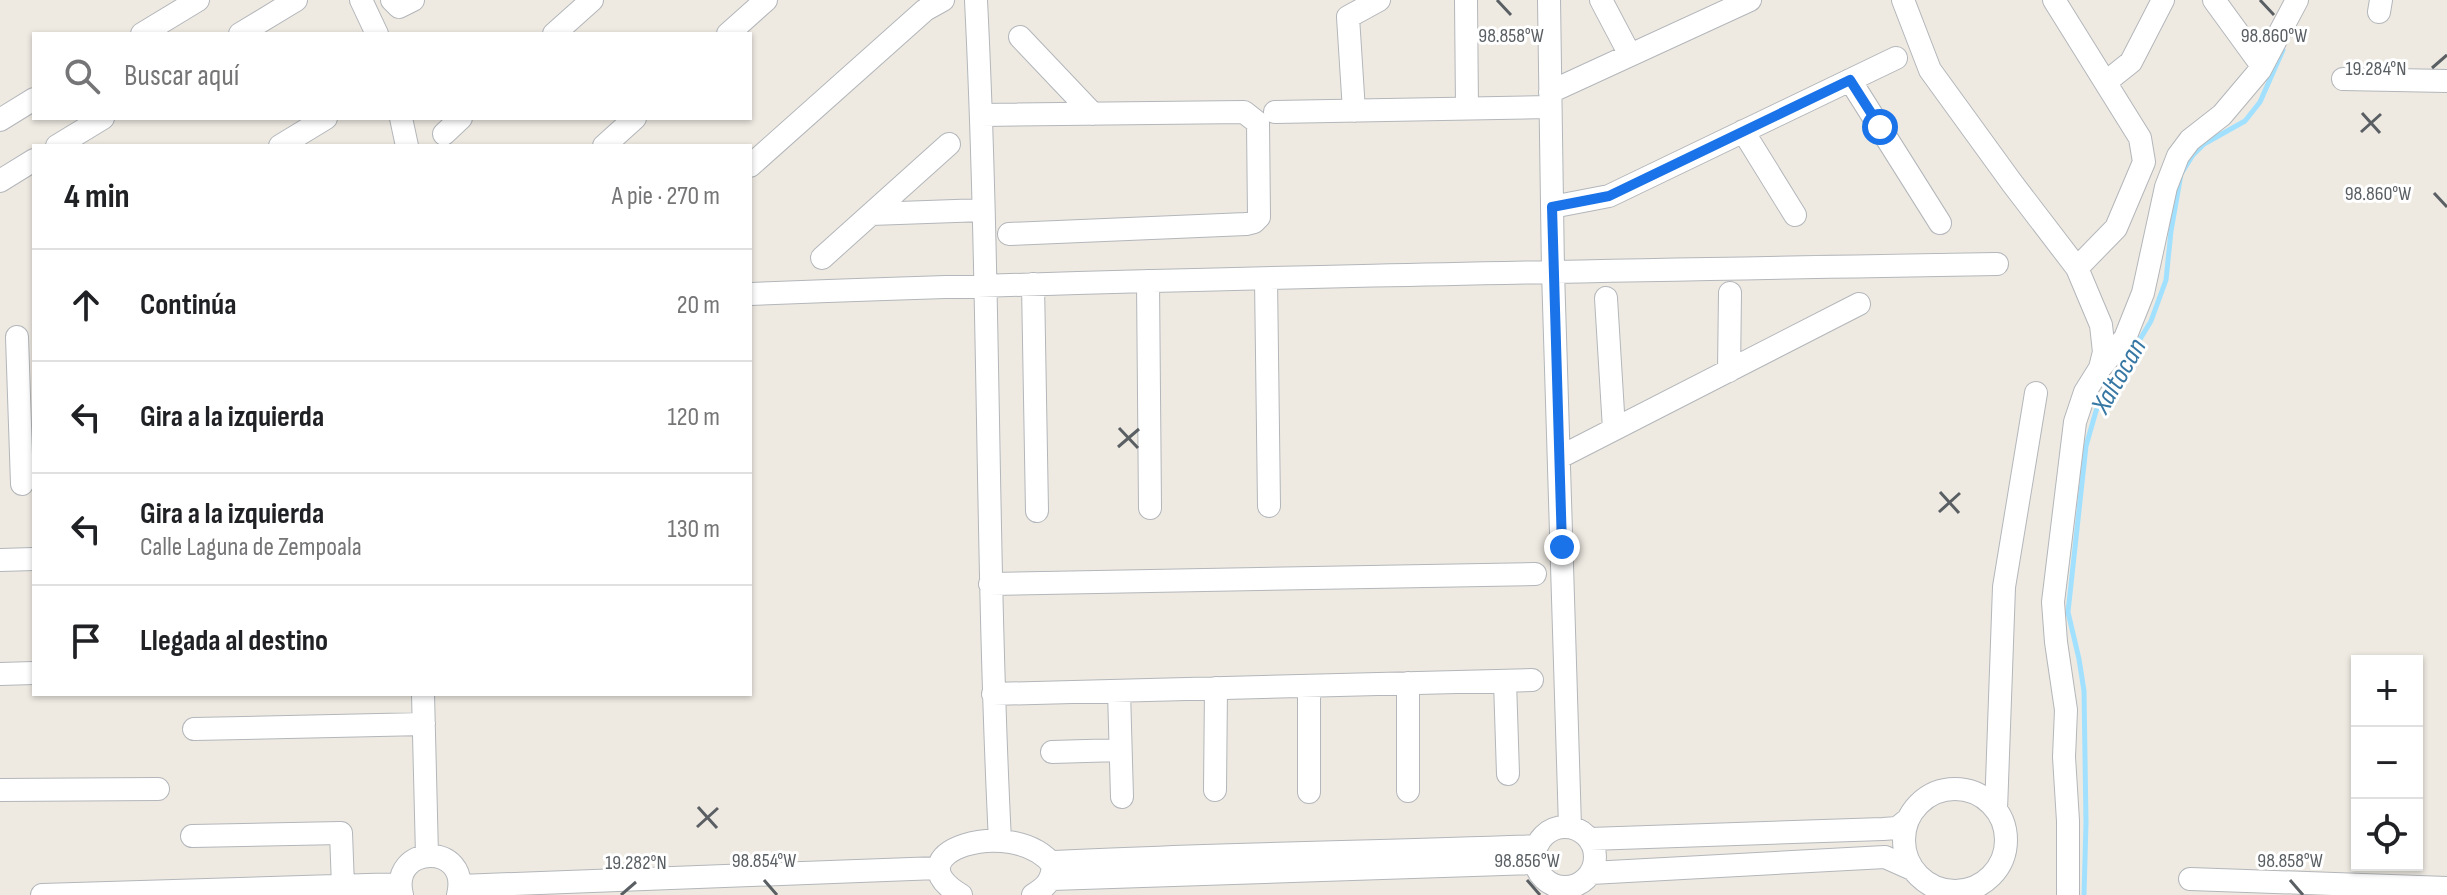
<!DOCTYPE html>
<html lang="es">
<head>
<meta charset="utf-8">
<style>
	body { margin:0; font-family:"Sofia Sans Condensed",sans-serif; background:#f2f2f2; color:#202124 }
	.controls { position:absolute; right:24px; bottom:24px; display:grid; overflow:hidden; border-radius:0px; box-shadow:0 2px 6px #0004 }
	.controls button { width:72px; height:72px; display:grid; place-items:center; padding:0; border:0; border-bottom:2px solid #e0e0e0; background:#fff; color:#202124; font:40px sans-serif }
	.stop { position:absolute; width:24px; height:24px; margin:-18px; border:6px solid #1a73e8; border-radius:50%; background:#fff }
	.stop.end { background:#1a73e8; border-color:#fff; box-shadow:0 2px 8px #0008 }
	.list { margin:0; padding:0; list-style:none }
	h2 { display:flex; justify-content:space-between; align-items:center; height:104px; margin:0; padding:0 32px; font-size:34px }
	h2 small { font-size:26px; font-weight:400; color:#757577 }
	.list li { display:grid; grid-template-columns:52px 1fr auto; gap:24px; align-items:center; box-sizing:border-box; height:112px; padding:0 32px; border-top:2px solid #e0e0e0 }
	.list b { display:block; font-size:30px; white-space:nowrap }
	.list p { margin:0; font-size:26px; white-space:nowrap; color:#757577 }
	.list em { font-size:26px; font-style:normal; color:#757577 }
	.icon { flex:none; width:44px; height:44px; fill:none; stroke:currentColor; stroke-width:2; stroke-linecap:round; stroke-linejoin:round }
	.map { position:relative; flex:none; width:2447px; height:895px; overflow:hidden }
	.search { position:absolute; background:#fff; box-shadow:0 2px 6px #0004; left:32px; top:32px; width:720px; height:88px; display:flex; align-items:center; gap:20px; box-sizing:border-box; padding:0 28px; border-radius:0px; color:#757577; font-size:30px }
	.panel { position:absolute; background:#fff; box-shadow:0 2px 6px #0004; left:32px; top:144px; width:720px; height:552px; border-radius:0px }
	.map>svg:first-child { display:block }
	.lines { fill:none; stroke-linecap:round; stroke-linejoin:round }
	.stream { stroke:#a1e1ff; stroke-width:5 }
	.minor-casing { stroke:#b3b6ba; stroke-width:24 }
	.minor { stroke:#fff; stroke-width:22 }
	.route { stroke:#1a73e8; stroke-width:10 }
	.ticks { fill:none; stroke:#5a5f63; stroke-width:3 }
	.labels { text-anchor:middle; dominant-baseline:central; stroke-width:6; stroke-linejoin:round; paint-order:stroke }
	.water-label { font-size:28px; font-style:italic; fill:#3677a3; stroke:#fff }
	.ticks-label { font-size:20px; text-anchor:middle; fill:#5a5f63; stroke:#fff; stroke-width:6; stroke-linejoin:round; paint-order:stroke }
</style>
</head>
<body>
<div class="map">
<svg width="2447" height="895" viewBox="0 0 2447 895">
	<rect width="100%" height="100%" fill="#eeeae2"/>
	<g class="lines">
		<!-- stream -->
		<path class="stream" d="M2084 895 2086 823 2084 691 2079 659 2068 612 2086 446 2096 411 2108 386 2122 369 2151 321 2166 280 2171 231 2181 174 2193 155 2204 144 2245 121 2260 102 2283 50"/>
		<defs>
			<path id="minor" d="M361 0 377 34
				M392 0 399 7 413 0
				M976 0C990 280 986 561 1000 841
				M1466 0 1467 108
				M1549 0 1553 271 1570 827
				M1601 0 1630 55
				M1903 0 1930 70 2012 183 2077 268 2101 325 2104 352 2100 368 2085 392 2075 422 2053 602 2056 642 2066 710 2064 757 2068 821V895
				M2054 0 2140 138 2144 162 2116 228 2077 268
				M2214 0 2262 66
				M2379 12 2381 0
				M142 34 198 0
				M240 34 296 0
				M554 34 592 0
				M728 34 766 0
				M1020 37 1093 114
				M2343 79 2447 81
				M1850 80 1940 223
				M2106 82 2131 62 2163 0
				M1550 92 1750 0
				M1354 111 1348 17 1379 0
				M1275 112 1550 107
				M982 115 1244 112 1258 123 1259 217 1254 222 1246 224 1009 234
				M401 118 407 146
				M0 120 34 99
				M1743 131 1795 215
				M444 134 461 118
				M57 146 103 118
				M280 146 326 118
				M604 146 635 118
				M750 166 925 10 943 0
				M0 181 34 160
				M1552 207 1609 196 1896 58
				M871 214 983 210
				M822 258 949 144
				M1266 279 1269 506
				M1148 281 1150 508
				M1033 284 1037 511
				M750 294C1165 278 1581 271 1997 264
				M1606 298 1614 429
				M17 337 22 484
				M2101 367 2125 338 2143 293 2166 187 2178 156 2190 140 2222 115 2260 70 2297 0
				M1729 371 1730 293
				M1560 457 1859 304
				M0 560 34 559
				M990 584 1535 574
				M0 674 34 673
				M1505 681 1508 774
				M1408 683V791
				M1309 686V792
				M1119 691 1122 797
				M423 694 427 855
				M993 694 1532 680
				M194 729 424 724
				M1052 752 1120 750
				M1904 840a51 51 0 1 1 102 0a51 51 0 1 1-102 0Z
				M0 790 158 789
				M1215 790 1216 688
				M1996 810 2004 587 2036 393
				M1535 857a30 30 0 1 1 60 0a30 30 0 1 1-60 0Z
				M192 836 341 833 343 886
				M1590 839 1883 829 1897 828 1907 820
				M1050 862C1212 854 1375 852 1537 846
				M1591 873 1885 857 1912 869
				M1052 879 1535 863
				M2190 879 2447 888
				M460 886 938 868
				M42 895 400 884
				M402 895C389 844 471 842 458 895
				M961 895C889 853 1012 814 1053 865 1052 881 1046 887 1033 895"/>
		</defs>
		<!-- minor casing -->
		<use href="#minor" class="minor-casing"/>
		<!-- minor -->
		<use href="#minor" class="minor"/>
	</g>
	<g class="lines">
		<!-- route -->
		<path class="route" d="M1562 547 1552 207 1609 196 1850 80 1880 127"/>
	</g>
	<!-- ticks -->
	<path class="ticks" d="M1497 0 1511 15M2260 0 2274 15M2432 68 2447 55M2362 113 2380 133M2361 132 2381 114M2434 193 2447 207M1119 428 1138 448M1118 447 1139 429M1940 492 1959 513M1939 512 1960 493M698 807 717 828M697 827 718 808M764 880 777 895M1527 880 1540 895M2290 880 2303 895M621 895 636 882"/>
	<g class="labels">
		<!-- water labels -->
		<g class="water-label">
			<text transform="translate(2119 376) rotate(-60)">Xaltocan</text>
		</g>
	</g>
	<g class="ticks-label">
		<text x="1511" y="42">98.858°W</text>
		<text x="2274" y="42">98.860°W</text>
		<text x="2376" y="75">19.284°N</text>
		<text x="2378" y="200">98.860°W</text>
		<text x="764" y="867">98.854°W</text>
		<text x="1527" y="867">98.856°W</text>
		<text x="2290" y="867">98.858°W</text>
		<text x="636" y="869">19.282°N</text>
	</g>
</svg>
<div class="controls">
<button>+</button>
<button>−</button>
<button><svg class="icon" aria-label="locate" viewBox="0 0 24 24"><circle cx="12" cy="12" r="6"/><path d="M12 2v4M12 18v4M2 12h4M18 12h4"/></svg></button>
</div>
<div class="stop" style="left:1880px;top:127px"></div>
<div class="stop end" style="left:1562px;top:547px"></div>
<div class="search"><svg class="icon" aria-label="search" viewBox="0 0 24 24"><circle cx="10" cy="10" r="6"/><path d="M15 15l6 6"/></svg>Buscar aquí</div>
<section class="panel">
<h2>4 min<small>A pie · 270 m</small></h2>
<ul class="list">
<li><svg class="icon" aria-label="ahead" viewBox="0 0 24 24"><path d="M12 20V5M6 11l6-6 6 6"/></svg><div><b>Continúa</b></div><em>20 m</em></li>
<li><svg class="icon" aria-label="left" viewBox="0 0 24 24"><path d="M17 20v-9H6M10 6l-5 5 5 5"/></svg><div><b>Gira a la izquierda</b></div><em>120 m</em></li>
<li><svg class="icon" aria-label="left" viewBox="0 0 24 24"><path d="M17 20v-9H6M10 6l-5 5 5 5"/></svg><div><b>Gira a la izquierda</b><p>Calle Laguna de Zempoala</p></div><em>130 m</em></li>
<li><svg class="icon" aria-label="arrive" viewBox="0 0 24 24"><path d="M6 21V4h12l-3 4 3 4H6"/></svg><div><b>Llegada al destino</b></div></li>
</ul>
</section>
</div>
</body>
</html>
